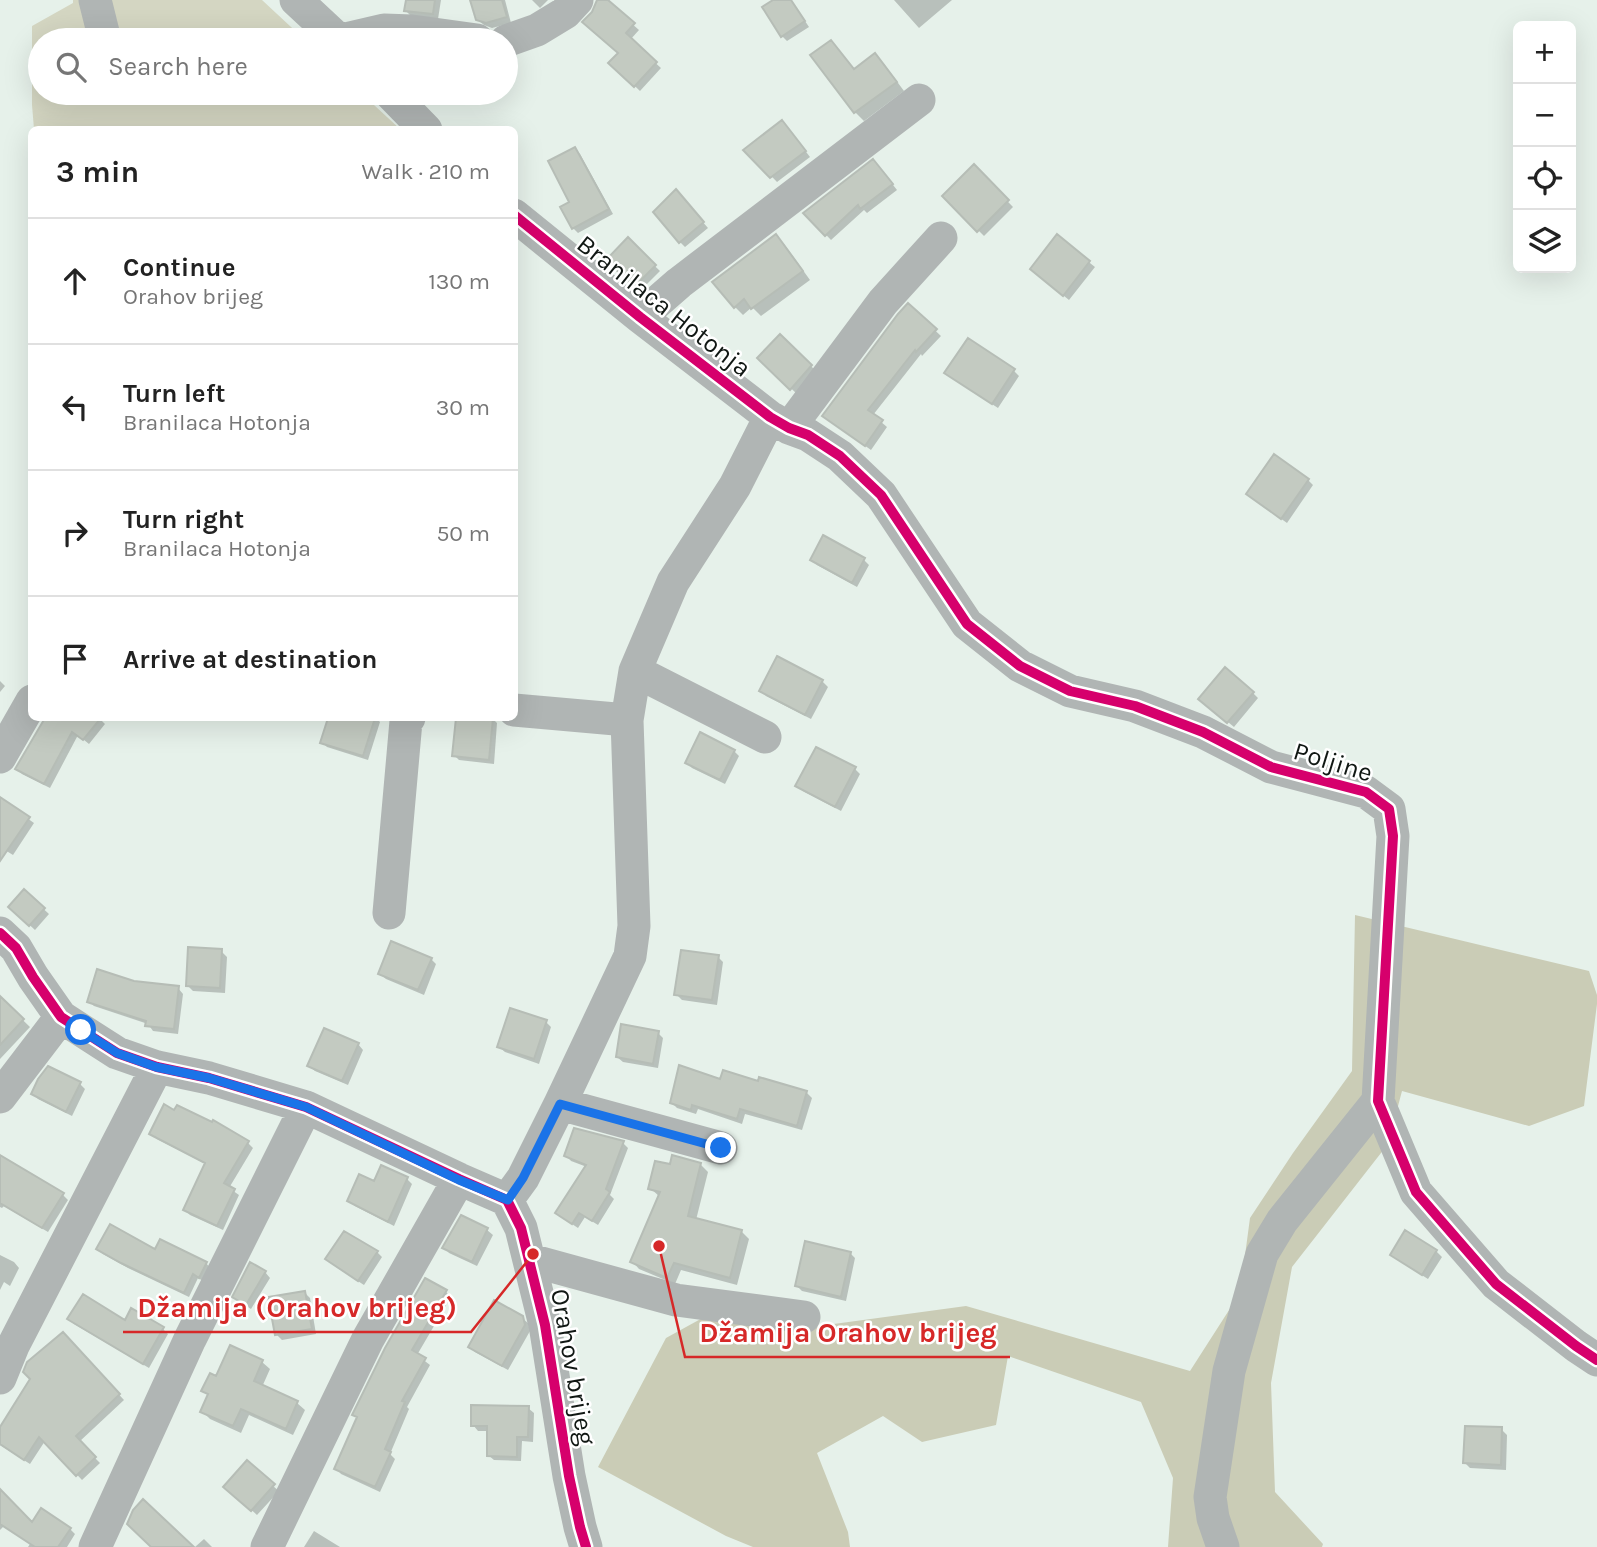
<!DOCTYPE html>
<html lang="en">
<head>
<meta charset="utf-8">
<style>
	body { margin:0; font-family:Karla,sans-serif; background:#f6f6f6; color:#222 }
	.controls { position:absolute; right:21px; top:21px; display:grid; overflow:hidden; border-radius:10px; box-shadow:0 7px 28px #0002 }
	.controls button { width:63px; height:63px; display:grid; place-items:center; padding:0; border:0; border-bottom:2px solid #e0e0e0; background:#fff; color:#222; font:35px sans-serif }
	.stop { position:absolute; width:21px; height:21px; margin:-16px; border:5px solid #1a73e8; border-radius:50%; background:#fff }
	.stop.end { background:#1a73e8; border-color:#fff; box-shadow:0 2px 7px #0008 }
	.list { margin:0; padding:0; list-style:none }
	h2 { display:flex; justify-content:space-between; align-items:center; height:91px; margin:0; padding:0 28px; font-size:30px }
	h2 small { font-size:23px; font-weight:400; color:#767676 }
	.list li { display:grid; grid-template-columns:46px 1fr auto; gap:21px; align-items:center; box-sizing:border-box; height:126px; padding:0 28px; border-top:2px solid #e0e0e0 }
	.list b { display:block; font-size:26px; white-space:nowrap }
	.list p { margin:0; font-size:23px; white-space:nowrap; color:#767676 }
	.list em { font-size:23px; font-style:normal; color:#767676 }
	.icon { flex:none; width:38px; height:38px; fill:none; stroke:currentColor; stroke-width:2; stroke-linecap:round; stroke-linejoin:round }
	.map { position:relative; flex:none; width:1597px; height:1547px; overflow:hidden }
	.search { position:absolute; background:#fff; box-shadow:0 7px 28px #0002; left:28px; top:28px; width:490px; height:77px; display:flex; align-items:center; gap:18px; box-sizing:border-box; padding:0 24px; border-radius:38px; color:#767676; font-size:26px }
	.panel { position:absolute; background:#fff; box-shadow:0 7px 28px #0002; left:28px; top:126px; width:490px; height:595px; border-radius:10px }
	.map>svg:first-child { display:block }
	.green { fill:#d4d6c2 }
	.forest { fill:#caccb6 }
	.shadow { fill:#0003 }
	.building { fill:#c3cac1; stroke:#b6bdb6; stroke-width:2 }
	.lines { fill:none; stroke-linecap:round; stroke-linejoin:round }
	.minor { stroke:#b0b5b4; stroke-width:33 }
	.cycleway-casing { stroke:#fff; stroke-width:15 }
	.cycleway { stroke:#d6006c; stroke-width:10 }
	.route { stroke:#1a73e8; stroke-width:9 }
	.labels { text-anchor:middle; dominant-baseline:central; stroke-width:5; stroke-linejoin:round; paint-order:stroke }
	.street-label { font-size:26px; fill:#101713; stroke:#fff }
	.leader { fill:none; stroke:#d62828; stroke-width:2.5 }
	.callout-dot { fill:#d62828; stroke:#fff; stroke-width:2.5 }
	.callout-label { font-size:28px; text-anchor:middle; font-weight:bold; fill:#d62828; stroke:#fff; stroke-width:5; stroke-linejoin:round; paint-order:stroke }
</style>
</head>
<body>
<div class="map">
<svg width="1597" height="1547" viewBox="0 0 1597 1547">
	<rect width="100%" height="100%" fill="#e6f1ea"/>
	<!-- green -->
	<path class="green" d="M73 0H262L305 40H40V93H361L400 129H34L32 105V26L73 3Z"/>
	<!-- forest -->
	<path class="forest" d="M1355 915 1589 971 1597 995V1004L1584 1106 1529 1126 1402 1091 1388 1144 1292 1267 1271 1383 1275 1492 1323 1544 1322 1547H1168L1173 1478 1141 1402 1008 1356 996 1425 922 1442 883 1416 817 1453 848 1532 850 1547H753L726 1536 598 1467 666 1338 717 1310 797 1329 966 1306 1190 1371 1240 1293 1250 1218 1293 1153 1352 1071Z"/>
	<!-- shadow -->
	<path class="shadow" d="M408 0H441L438 19 411 16 406 11Z
		M472 0H505L511 23 492 28 484 25 478 20Z
		M532 0H548L540 8Z
		M600 0H605L639 30 630 40 661 68 640 91 611 63 620 53 593 14Z
		M776 0H791L809 27 787 41 782 36Z
		M894 0H952L919 28Z
		M831 42 855 71 875 55 884 64 904 91 864 121 855 112 813 55Z
		M787 127 810 157 777 182 746 150Z
		M575 149 580 154 613 214 578 233 573 228 571 202Z
		M879 167 897 190 867 213 864 210 831 240 805 213Z
		M974 167 1013 207 984 236 944 196Z
		M681 197 708 228 685 247 680 242Z
		M775 236 784 244 810 280 761 316 752 307 743 315 735 307Z
		M1057 237 1095 267 1069 300 1037 274Z
		M628 240 660 271 640 291 608 260Z
		M908 305 941 336 922 356 921 354 873 415 887 427 871 450 830 421Z
		M780 336 816 371 797 394 759 358Z
		M1014 371 1019 376 998 408 952 378Z
		M1308 480 1313 485 1287 523 1254 499Z
		M812 559 864 560 869 565 857 587 817 565Z
		M777 658 822 681 828 687 811 719 766 696 761 690Z
		M0 681 5 686 0 692Z
		M1253 693 1258 698 1234 727 1206 704Z
		M47 718H99L105 724 89 744 78 735 50 788 22 774 17 768Z
		M330 718H376L380 722 368 760 327 747 322 742Z
		M458 718H492L497 723 494 764 459 760 454 755Z
		M734 751 739 756 725 784 692 768 687 762Z
		M855 769 860 774 841 811 803 791 798 786Z
		M0 799 34 823 13 855 0 847Z
		M24 891 49 914 35 930 10 907Z
		M221 951 227 957 225 993 193 991 187 985Z
		M718 957 723 962 717 1005 682 1000 676 994Z
		M431 959 436 964 424 995 386 979 380 974Z
		M134 983 178 988 183 994 178 1034 153 1031 148 1024 94 1006 89 1001Z
		M0 998 30 1027 0 1059Z
		M546 1022 551 1027 539 1064 505 1052 499 1047Z
		M658 1033 663 1038 658 1068 623 1062 617 1057Z
		M358 1044 363 1050 348 1085 315 1071 309 1066Z
		M721 1081 759 1083 806 1092 812 1098 802 1130 745 1114 742 1124 698 1109 696 1114 677 1108 672 1103Z
		M80 1084 85 1089 72 1116 38 1099 33 1093Z
		M152 1134 248 1143 253 1148 229 1188 239 1195 223 1230 190 1215 185 1210 206 1164 157 1139Z
		M623 1143 628 1148 610 1195 614 1199 598 1225 585 1217 578 1228 563 1218 587 1167 571 1161 566 1155Z
		M0 1158 62 1194 68 1200 48 1232 4 1206 2 1208 0 1207Z
		M700 1164 708 1172 696 1220 741 1231 749 1239 737 1285 681 1270 675 1284 639 1269 632 1261 660 1197 650 1188 671 1166Z
		M407 1179 412 1184 394 1226 355 1206 349 1201 374 1183Z
		M461 1217 487 1230 493 1235 477 1266 449 1253 444 1247Z
		M1406 1233 1436 1251 1442 1257 1428 1279 1398 1260Z
		M98 1249 156 1251 206 1263 211 1269 205 1282 198 1278 189 1297 128 1268 103 1254Z
		M377 1252 382 1257 364 1285 336 1267 330 1261Z
		M850 1253 855 1258 846 1301 802 1291 797 1286Z
		M0 1255 14 1262 19 1268 10 1286 4 1282 0 1290Z
		M265 1272 270 1278 251 1309 240 1302 234 1297Z
		M426 1280 446 1292 451 1297 417 1355 430 1365 407 1407 409 1409 390 1454 395 1459 380 1492 341 1474 336 1468 358 1418 355 1415Z
		M305 1293 310 1298 316 1334 282 1340 276 1334Z
		M522 1318 528 1323 530 1331 508 1370 475 1352 470 1347Z
		M69 1319 125 1323 163 1329 168 1334 149 1368 74 1324Z
		M63 1334 124 1400 79 1442 100 1463 82 1480 45 1441 30 1464 0 1445V1431Z
		M262 1362 270 1369 262 1387 297 1403 305 1410 293 1435 249 1415 241 1433 210 1419 202 1411 209 1396 204 1390 217 1378Z
		M528 1408 534 1413 533 1442 522 1441 521 1461 494 1460 488 1455 489 1431H478L473 1425Z
		M1501 1429 1507 1435 1506 1470 1470 1468 1465 1463Z
		M273 1486 279 1491 257 1515 231 1492Z
		M0 1491 32 1524 70 1529 75 1534 67 1547H28L30 1544 4 1526 0 1530Z
		M314 1531 340 1547H304Z
		M204 1539 212 1547H195Z"/>
	<!-- building -->
	<path class="building" d="M406 0H435L433 14 404 11Z
		M470 0H502L507 17 486 23 476 20Z
		M597 0H608L635 23 626 33 657 62 634 87 608 63 618 53 582 22 592 12Z
		M773 0H791L805 21 781 37 762 7Z
		M831 40 854 69 875 53 897 82 854 113 810 55Z
		M782 120 806 151 770 178 743 150Z
		M575 147 609 209 572 229 560 207 569 202 548 161Z
		M873 159 893 184 860 209 858 205 825 236 803 213Z
		M974 164 1009 200 977 232 942 196Z
		M676 189 704 222 679 243 653 212Z
		M776 234 803 271 751 309 744 299 734 308 712 282Z
		M1057 234 1090 261 1063 296 1030 269Z
		M628 237 656 265 634 287 606 260Z
		M908 303 937 329 916 352 915 350 868 410 883 420 865 446 822 416 898 314Z
		M780 334 812 365 790 390 757 358Z
		M968 338 1015 369 992 404 944 373Z
		M1274 454 1309 479 1281 519 1246 494Z
		M823 535 865 558 852 583 810 560Z
		M777 656 823 680 805 715 759 691Z
		M1225 667 1254 692 1227 723 1198 699Z
		M45 718H101L83 740 72 732 44 784 15 769Z
		M328 718H375L363 756 320 743Z
		M456 718H493L489 760 452 756Z
		M700 732 735 750 720 780 685 763Z
		M816 747 856 767 835 807 795 786Z
		M0 797 30 817 0 861Z
		M24 889 45 908 29 926 8 907Z
		M391 941 432 958 418 990 378 974Z
		M188 947 222 949 220 988 186 986Z
		M681 950 719 955 712 1000 674 995Z
		M97 969 134 981 179 986 174 1029 145 1026 146 1021 87 1002Z
		M0 996 24 1019 0 1045Z
		M510 1008 547 1020 534 1059 497 1047Z
		M621 1024 659 1031 653 1064 616 1057Z
		M324 1028 359 1043 342 1081 307 1066Z
		M679 1065 720 1079 723 1070 758 1081 759 1077 807 1091 797 1126 740 1109 737 1119 692 1105 691 1110 670 1103Z
		M48 1066 81 1082 66 1112 31 1094 38 1079Z
		M164 1104 174 1110 177 1105 212 1122 213 1120 249 1141 224 1183 235 1189 217 1226 183 1210 205 1163 149 1134Z
		M574 1128 624 1141 606 1189 610 1192 592 1221 579 1213 572 1224 555 1213 586 1165 564 1156Z
		M0 1155 64 1193 42 1228 0 1203Z
		M672 1155 701 1163 688 1216 742 1230 730 1278 674 1263 667 1278 630 1262 660 1192 648 1189 655 1161 670 1164Z
		M381 1165 408 1177 388 1222 347 1201 359 1174 374 1181Z
		M461 1215 488 1228 472 1262 442 1248Z
		M110 1224 155 1249 160 1239 207 1262 199 1278 193 1274 184 1293 121 1263 96 1249Z
		M1405 1230 1437 1250 1422 1275 1390 1255Z
		M344 1231 378 1251 358 1281 325 1259Z
		M805 1241 851 1252 841 1297 795 1286Z
		M250 1262 266 1271 246 1305 232 1297Z
		M425 1278 447 1290 412 1350 426 1358 402 1401 405 1402 385 1449 391 1452 375 1487 334 1469 357 1417 352 1415 385 1348Z
		M305 1291 312 1329 275 1335 268 1297Z
		M83 1294 125 1320 131 1308 164 1327 143 1364 67 1319Z
		M494 1300 523 1316 525 1325 502 1366 468 1347Z
		M63 1332 120 1394 76 1436 96 1457 76 1476 39 1437 24 1460 0 1444V1427L30 1379 23 1372 27 1362Z
		M230 1345 263 1360 254 1381 298 1401 286 1429 241 1409 233 1426 200 1412 208 1394 201 1391 210 1373 216 1376Z
		M471 1405 529 1406 528 1437H517V1457L487 1456V1426H471Z
		M1465 1426 1502 1427 1501 1465 1463 1463Z
		M247 1460 275 1484 251 1511 223 1487Z
		M0 1489 32 1522 41 1508 71 1528 58 1547H35L0 1524Z
		M143 1499 194 1547H151L127 1524 133 1510Z"/>
	<g class="lines">
		<!-- minor -->
		<path class="minor" d="M95 0 105 40
			M296 0 339 40
			M341 40 384 30 412 31 477 40
			M506 41 537 30 565 13 577 0
			M390 93 426 130
			M514 215 640 317 770 417 789 428 808 435 840 456 881 495 967 624 1020 666 1070 691 1135 706 1203 732 1271 767 1366 792 1389 809 1393 836 1378 1101 1416 1192 1496 1284 1576 1346 1597 1360
			M640 317 679 283 919 100
			M789 428 883 302 941 238
			M635 671 765 737
			M514 710 627 720
			M0 757 32 701
			M389 913 406 721 409 718
			M0 933 16 948 33 977 61 1017 117 1053 157 1067 209 1078 306 1107 459 1179 507 1200 521 1228 545 1325 569 1476 580 1527 586 1547
			M0 1097 61 1017
			M560 1104 721 1148
			M507 1200 523 1178 560 1104 630 956 634 926 627 720 635 671 673 582 735 486 770 417
			M530 1260 676 1300 804 1317
			M0 1378 13 1346 157 1067
			M95 1547 190 1339 306 1107
			M267 1547 368 1339 459 1179
			M1223 1547 1213 1518 1210 1497 1229 1371 1262 1254 1282 1221 1378 1101"/>
		<defs>
			<path id="cycleway" d="M514 215 640 317 770 417 789 428 808 435 840 456 881 495 967 624 1020 666 1070 691 1135 706 1203 732 1271 767 1366 792 1389 809 1393 836 1378 1101 1416 1192 1496 1284 1576 1346 1597 1360
				M0 933 16 948 33 977 61 1017 117 1053 157 1067 209 1078 306 1107 459 1179 507 1200 521 1228 545 1325 569 1476 580 1527 586 1547"/>
		</defs>
		<!-- cycleway casing -->
		<use href="#cycleway" class="cycleway-casing"/>
		<!-- cycleway -->
		<use href="#cycleway" class="cycleway"/>
	</g>
	<g class="lines">
		<!-- route -->
		<path class="route" d="M81 1030 117 1053 156 1067 209 1078 306 1107 459 1180 508 1200 523 1178 560 1104 721 1148"/>
	</g>
	<g class="labels">
		<!-- street labels -->
		<g class="street-label">
			<text transform="translate(664 306) rotate(38)">Branilaca Hotonja</text>
			<text transform="translate(1333 762) rotate(17)">Poljine</text>
			<text transform="translate(573 1367) rotate(80)">Orahov brijeg</text>
		</g>
	</g>
	<!-- callouts -->
	<path class="leader" d="M533 1254L471 1332H123M659 1246L685 1357H1010"/>
	<g class="callout-dot">
		<circle cx="533" cy="1254" r="7"/>
		<circle cx="659" cy="1246" r="7"/>
	</g>
	<g class="callout-label">
		<text x="297" y="1317">Džamija (Orahov brijeg)</text>
		<text x="848" y="1342">Džamija Orahov brijeg</text>
	</g>
</svg>
<div class="controls">
<button>+</button>
<button>−</button>
<button><svg class="icon" aria-label="locate" viewBox="0 0 24 24"><circle cx="12" cy="12" r="6"/><path d="M12 2v4M12 18v4M2 12h4M18 12h4"/></svg></button>
<button><svg class="icon" aria-label="layers" viewBox="0 0 24 24"><path d="M12 4l9 5-9 5-9-5zM3 14l9 5 9-5"/></svg></button>
</div>
<div class="stop" style="left:81px;top:1030px"></div>
<div class="stop end" style="left:721px;top:1148px"></div>
<div class="search"><svg class="icon" aria-label="search" viewBox="0 0 24 24"><circle cx="10" cy="10" r="6"/><path d="M15 15l6 6"/></svg>Search here</div>
<section class="panel">
<h2>3 min<small>Walk · 210 m</small></h2>
<ul class="list">
<li><svg class="icon" aria-label="ahead" viewBox="0 0 24 24"><path d="M12 20V5M6 11l6-6 6 6"/></svg><div><b>Continue</b><p>Orahov brijeg</p></div><em>130 m</em></li>
<li><svg class="icon" aria-label="left" viewBox="0 0 24 24"><path d="M17 20v-9H6M10 6l-5 5 5 5"/></svg><div><b>Turn left</b><p>Branilaca Hotonja</p></div><em>30 m</em></li>
<li><svg class="icon" aria-label="right" viewBox="0 0 24 24"><path d="M7 20v-9h11M14 6l5 5-5 5"/></svg><div><b>Turn right</b><p>Branilaca Hotonja</p></div><em>50 m</em></li>
<li><svg class="icon" aria-label="arrive" viewBox="0 0 24 24"><path d="M6 21V4h12l-3 4 3 4H6"/></svg><div><b>Arrive at destination</b></div></li>
</ul>
</section>
</div>
</body>
</html>
